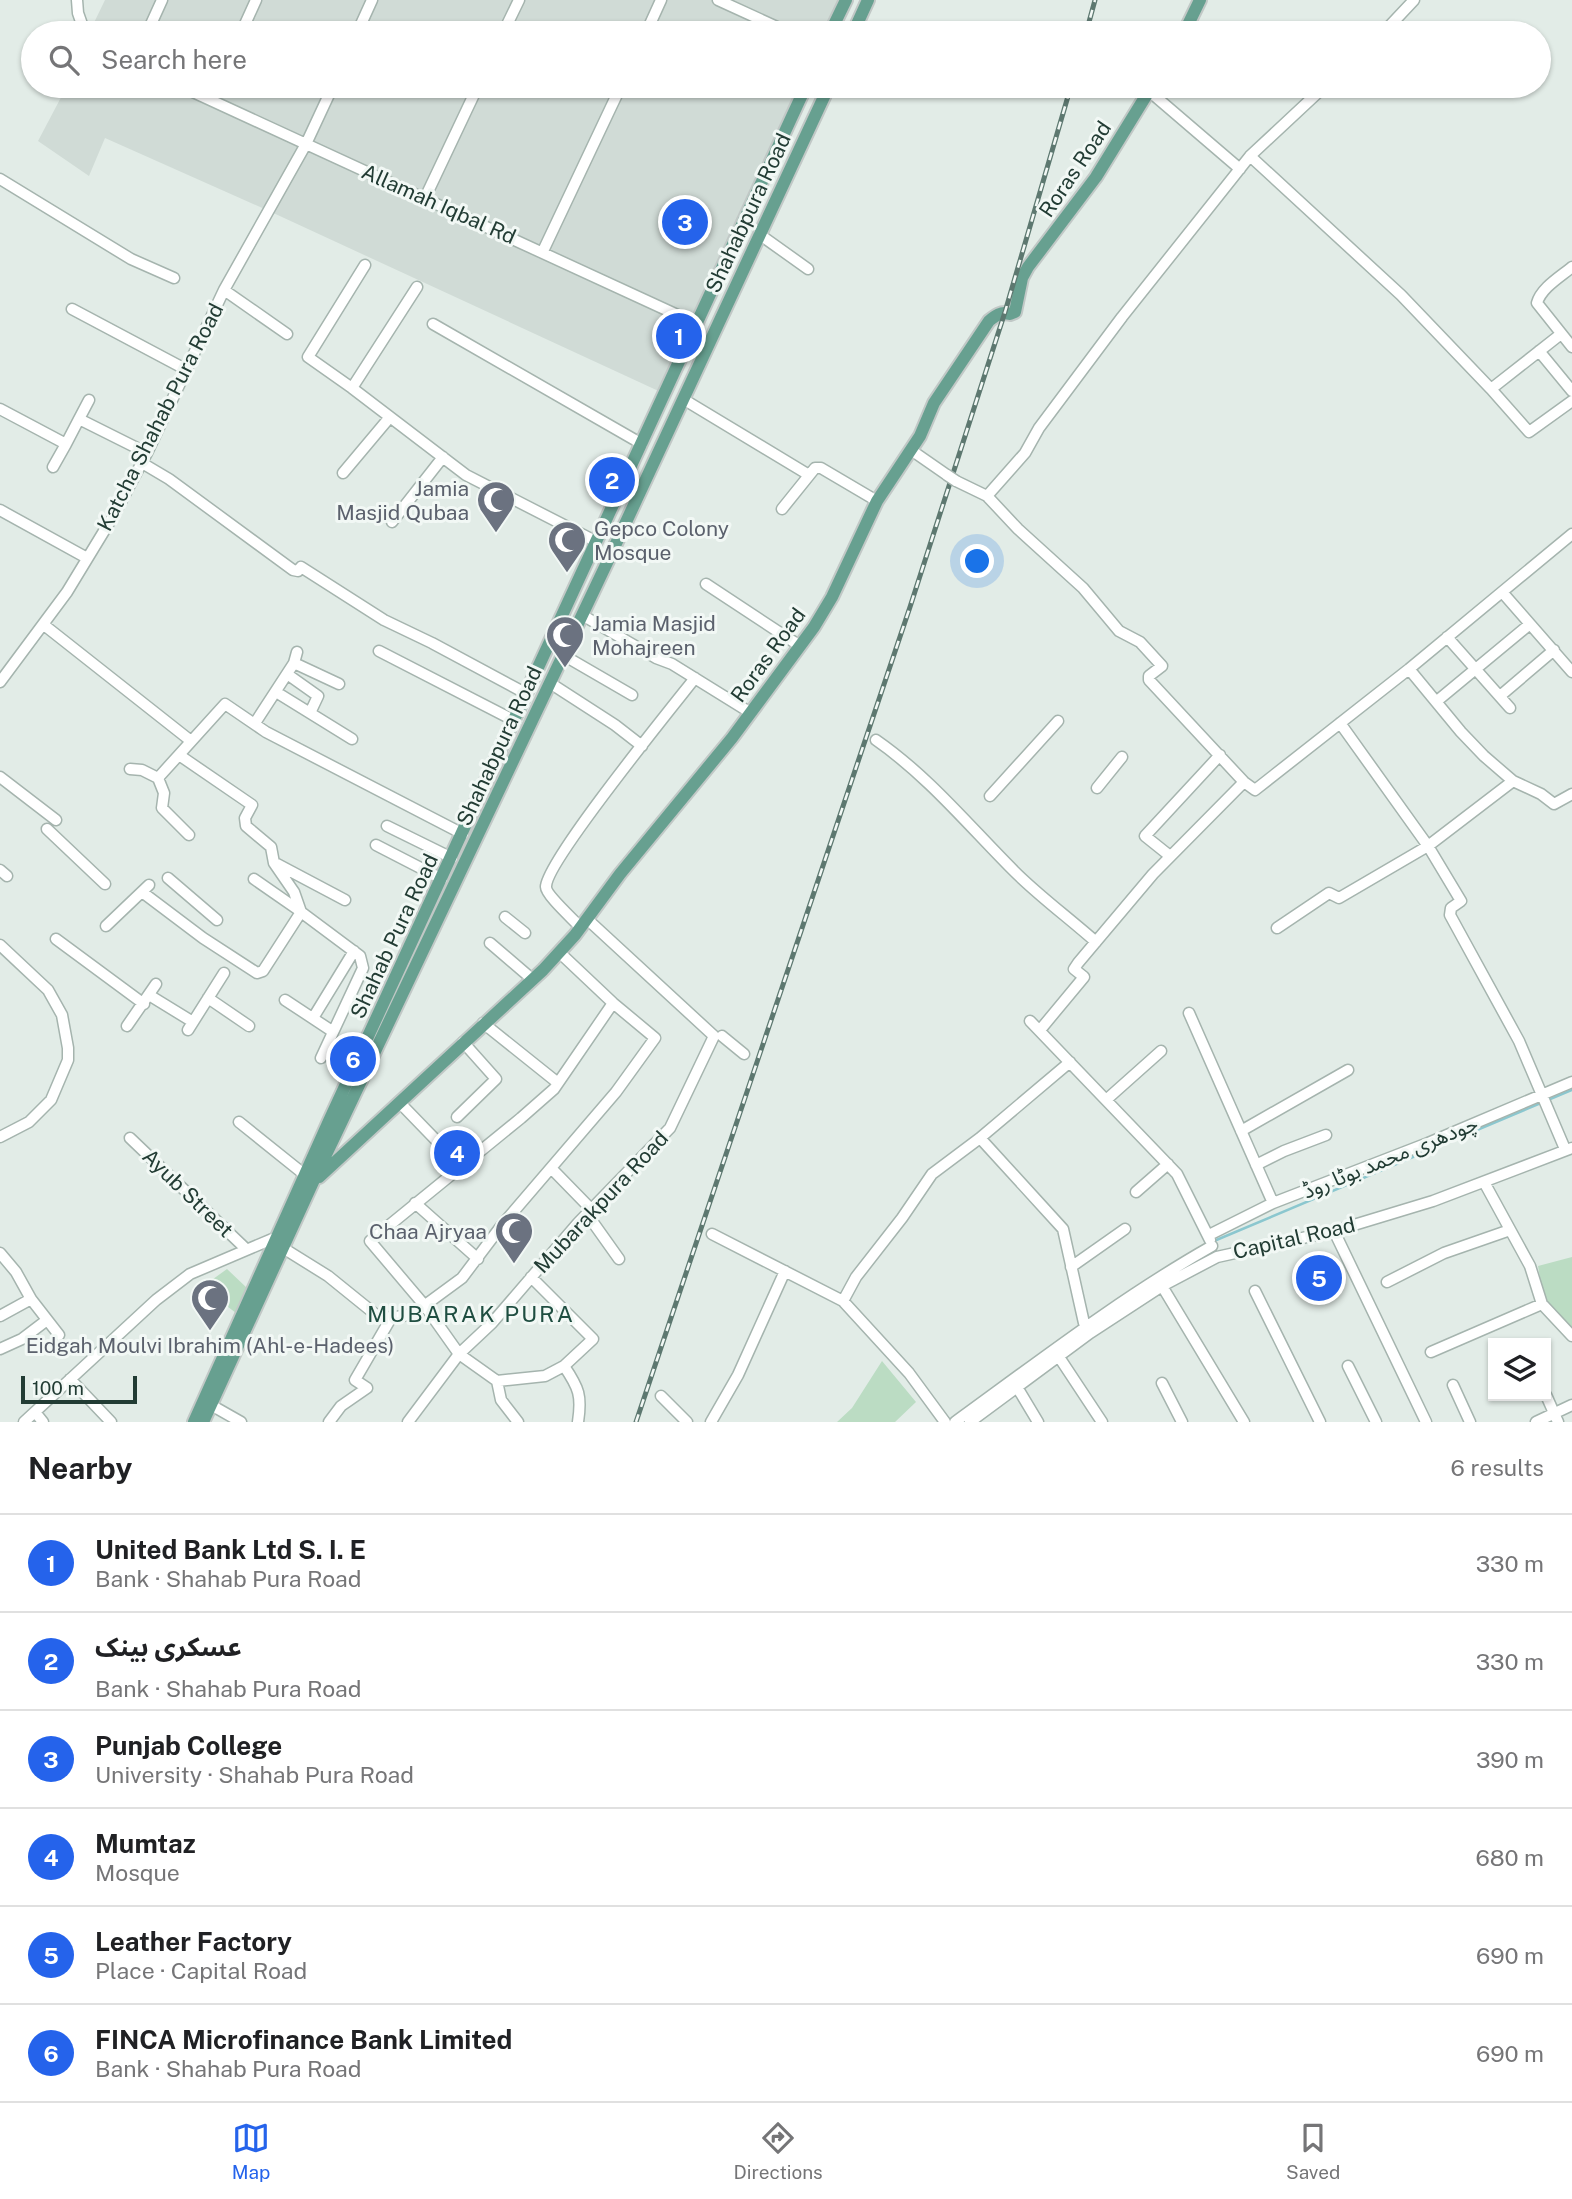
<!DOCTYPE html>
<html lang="en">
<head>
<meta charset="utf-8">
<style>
	body { margin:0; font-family:"Public Sans","Noto Sans Arabic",sans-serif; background:#f6f6f6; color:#202124 }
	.controls { position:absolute; right:21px; bottom:21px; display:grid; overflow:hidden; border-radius:0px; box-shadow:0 2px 5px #0004 }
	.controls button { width:63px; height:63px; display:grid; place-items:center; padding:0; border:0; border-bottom:2px solid #e0e0e0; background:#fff; color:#202124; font:35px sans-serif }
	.scale { position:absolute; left:21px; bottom:18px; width:116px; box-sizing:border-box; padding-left:7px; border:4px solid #223c34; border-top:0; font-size:19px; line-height:24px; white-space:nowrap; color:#223c34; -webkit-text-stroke:5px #f2f8f5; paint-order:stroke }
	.you { position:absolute; left:978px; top:562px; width:24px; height:24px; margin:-18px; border:5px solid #fff; border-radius:50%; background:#1a73e8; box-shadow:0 0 0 10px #1a73e833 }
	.badge { display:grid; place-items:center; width:46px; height:46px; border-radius:50%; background:#2563eb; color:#fff; font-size:23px; font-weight:700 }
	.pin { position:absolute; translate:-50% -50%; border:4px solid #fff; box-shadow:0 2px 7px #0006 }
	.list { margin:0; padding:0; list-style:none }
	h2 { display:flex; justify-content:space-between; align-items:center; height:91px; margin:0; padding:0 28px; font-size:30px }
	h2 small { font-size:23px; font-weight:400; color:#757577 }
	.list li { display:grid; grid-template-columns:46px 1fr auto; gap:21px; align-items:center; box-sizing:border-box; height:98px; padding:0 28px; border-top:2px solid #e0e0e0 }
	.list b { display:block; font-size:26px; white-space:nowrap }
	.list p { margin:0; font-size:23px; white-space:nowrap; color:#757577 }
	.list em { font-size:23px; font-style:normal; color:#757577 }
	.icon { flex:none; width:38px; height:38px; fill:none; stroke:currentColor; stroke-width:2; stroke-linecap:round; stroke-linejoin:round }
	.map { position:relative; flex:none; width:1572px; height:1422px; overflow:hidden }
	.search { position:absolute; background:#fff; box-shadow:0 2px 5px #0004; left:21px; right:21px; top:21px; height:77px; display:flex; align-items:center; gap:18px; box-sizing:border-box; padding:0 24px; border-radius:38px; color:#757577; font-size:26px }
	.sheet { height:679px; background:#fff }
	nav { display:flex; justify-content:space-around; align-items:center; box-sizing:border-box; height:98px; border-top:2px solid #e0e0e0; background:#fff; font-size:19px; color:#757577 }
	nav a { display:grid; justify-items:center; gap:4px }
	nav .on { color:#2563eb }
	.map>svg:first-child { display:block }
	.built { fill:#d0dbd6 }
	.green { fill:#bbdcc3 }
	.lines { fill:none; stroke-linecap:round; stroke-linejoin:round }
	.stream { stroke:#8bc7cf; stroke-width:2.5 }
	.minor-casing { stroke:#a5b4ae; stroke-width:13 }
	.major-casing { stroke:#c1c8c6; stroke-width:16 }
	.minor { stroke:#fff; stroke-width:10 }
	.major { stroke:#67a090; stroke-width:12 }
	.rail-casing { stroke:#5d7870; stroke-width:5 }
	.rail { stroke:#f2f8f5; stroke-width:2.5; stroke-dasharray:8; stroke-linecap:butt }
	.minor-bridge-casing { stroke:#a5b4ae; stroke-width:13; stroke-linecap:butt }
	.minor-bridge { stroke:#fff; stroke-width:10 }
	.labels { text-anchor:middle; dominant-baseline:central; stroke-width:6; stroke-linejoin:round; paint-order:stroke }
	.street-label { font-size:21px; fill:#223c34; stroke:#f2f8f5 }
	.worship-label { font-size:21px; fill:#5b616d; stroke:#f2f8f5; text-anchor:end }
	.neighbourhood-label { font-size:23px; letter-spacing:2px; fill:#1f4e41; stroke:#f2f8f5 }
</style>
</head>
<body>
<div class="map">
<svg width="1572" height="1422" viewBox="0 0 1572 1422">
	<rect width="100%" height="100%" fill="#e2ece7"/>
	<!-- built -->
	<path class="built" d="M105 0H846L830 33H89Z
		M67 86H806L665 394 269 211 105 138 89 176 38 141Z"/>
	<!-- green -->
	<path class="green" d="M1572 1257V1332L1544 1302 1538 1266Z
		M227 1269 247 1288 236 1313 202 1287Z
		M882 1361 916 1402 895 1422H837L852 1408Z"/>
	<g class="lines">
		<!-- stream -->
		<path class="stream" d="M1214 1241 1572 1090"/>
		<defs>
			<path id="minor" d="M77 0 78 13 85 33
				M718 0 790 33
				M147 33 162 0
				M241 33 256 0
				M357 33 372 0
				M503 33 519 0
				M646 33 661 0
				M1383 33 1414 0
				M180 86 697 324
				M1149 91 1240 169
				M211 100 217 86
				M1250 156 1401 295 1491 389 1529 432 1572 401
				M0 179 131 259 174 278
				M425 198 478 86
				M759 234 808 269
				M543 251 621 86
				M1572 267C1560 277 1541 288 1537 303L1572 347
				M417 287 352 388 466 475 597 542
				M224 290 287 334
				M72 309 185 369
				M433 324 642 444
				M1539 351 1572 391
				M352 388 308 357 365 265
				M1491 389 1561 334
				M683 399 809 475
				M0 409 66 444 79 419 147 453
				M79 419 89 400
				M911 450 947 475
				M142 463 169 479 293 570 298 571 301 567 384 620 432 643 527 694
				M53 467 66 444
				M343 473 390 417
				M956 481 987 496 1018 529 1083 588 1119 631 1140 642 1162 666 1149 676V680L1244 782 1255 790 1409 669 1572 534
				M987 496 1025 453 1039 428 1122 317 1250 156 1325 86
				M782 509 815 468H821L877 501
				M0 510 87 558
				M392 522 443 457
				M706 584 800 646
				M1502 592 1572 672
				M582 615 656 658 672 664 751 713
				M44 625 191 741
				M1447 637 1510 708
				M379 651 515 721
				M563 655 632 695
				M294 663 339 684
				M1409 669 1461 732 1484 756 1513 781 1541 794 1554 804 1572 794
				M287 674 318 696 310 713
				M0 682 67 592 115 513 147 453 224 290 306 144 333 86
				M550 683 615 725 642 746
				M276 692 352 739
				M1500 696 1554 650
				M1437 701 1530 624
				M255 723 294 663 297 652
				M1340 723 1428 846 1461 901 1451 908 1450 915 1519 1041 1565 1149
				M876 740C928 776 969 826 1014 871 1039 896 1069 918 1096 942
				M179 755 252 805 245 818 246 826 271 847 274 863 294 892 301 912 360 956 363 968 321 1058
				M130 769 142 770 158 778 164 793 162 808 189 835
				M0 777 56 820
				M158 778 225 704 266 732 463 834
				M1097 788 1122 757
				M990 796 1058 721
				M387 826 452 858
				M47 829 105 884
				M376 845 442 879
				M1170 856 1145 836 1220 755
				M277 864 345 900
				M0 870 7 876
				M168 878 217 920
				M254 879 300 911
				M142 892 203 938 257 973 263 971 301 912
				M505 917 525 933
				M106 926 149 885
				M580 927C574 920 546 895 546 887 545 863 673 706 695 678
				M1277 928 1329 893 1339 898 1428 846 1513 781
				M56 939 144 1004
				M490 943 532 979
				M0 945 48 990 62 1015 68 1048V1060L51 1100 29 1122 0 1137
				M149 995 193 1022
				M208 998 249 1026
				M285 1000 332 1031
				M1189 1013 1273 1203
				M313 1018 354 951
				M1030 1021 1177 1174 1210 1240
				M483 1023 558 1083
				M127 1026 156 984
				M188 1030 224 973
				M1040 1030 1084 977 1074 969 1078 963 1153 874 1244 782
				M722 1036 744 1054
				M1106 1100 1161 1051
				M400 1103 461 1166
				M457 1117 496 1079 463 1042
				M239 1122 305 1175
				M1241 1131 1348 1070
				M130 1138 246 1249
				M980 1138 1063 1229 1084 1323 1090 1332
				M1256 1165 1284 1151 1326 1135
				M551 1168 591 1209
				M1484 1182 1530 1266 1542 1304 1572 1336
				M1136 1192 1168 1164
				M415 1203 478 1259
				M587 1214 619 1259
				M1334 1231 1426 1422
				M712 1234 843 1301 909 1373 945 1422
				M1209 1235 1273 1203 1428 1143 1572 1082
				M283 1248 328 1276 375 1314 391 1318 413 1314 462 1278 502 1225 616 1092 655 1038 613 1003 559 952
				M0 1253 16 1272 31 1299 59 1335
				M1071 1267 1125 1229
				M531 1277 593 1339 564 1366 545 1376 497 1381 459 1354 425 1306 370 1241 521 1118 554 1089 613 1003
				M1387 1282 1444 1253 1510 1230
				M1162 1286 1244 1422
				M1255 1291 1320 1422
				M843 1301 856 1277 902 1218 932 1174 980 1138 1070 1062
				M0 1316 31 1299
				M0 1349 22 1339 47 1320
				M1431 1352 1542 1304
				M1059 1357 1102 1422
				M564 1366C579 1388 582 1396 578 1422
				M1348 1366 1376 1422
				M70 1379 111 1422
				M497 1381 501 1400 518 1422
				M1162 1383 1182 1422
				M1453 1385 1470 1422
				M1017 1387 1038 1422
				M1546 1395 1558 1422
				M661 1396 687 1422
				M211 1405 241 1422
				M35 1412 43 1422
				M24 1422 156 1300 190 1274 277 1237
				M329 1422 341 1406 367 1388 355 1380 391 1318
				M408 1422 459 1354 492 1323 578 1223 670 1128 714 1036 587 919
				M711 1422 738 1375 785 1271
				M955 1422C1039 1361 1122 1297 1212 1246
				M970 1422 1090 1333 1162 1286 1217 1257 1334 1231 1433 1201 1572 1148
				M1536 1422 1572 1405"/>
			<path id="major" d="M830 33 846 0
				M853 33 868 0
				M1184 33 1200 0
				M319 1177 543 970 575 935 620 874 732 738 814 627 832 597 877 501 920 436 934 403 989 321C995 316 1001 311 1010 314L1015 312 1022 278 1028 267 1096 177 1152 86
				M194 1422 329 1121 806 86
				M203 1422 313 1182 613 550 829 86"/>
		</defs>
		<!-- minor casing -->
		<use href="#minor" class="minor-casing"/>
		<!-- major casing -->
		<use href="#major" class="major-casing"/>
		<!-- minor -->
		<use href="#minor" class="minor"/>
		<!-- major -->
		<use href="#major" class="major"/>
		<defs>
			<path id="rail" d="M1086 33 1095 0
				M636 1422 910 607 1005 312 1071 86"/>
		</defs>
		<!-- rail casing -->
		<use href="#rail" class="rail-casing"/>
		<!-- rail -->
		<use href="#rail" class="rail"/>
		<defs>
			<path id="minor-bridge" d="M947 475 956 481"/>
		</defs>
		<!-- minor-bridge casing -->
		<use href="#minor-bridge" class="minor-bridge-casing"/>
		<!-- minor-bridge -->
		<use href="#minor-bridge" class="minor-bridge"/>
	</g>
	<!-- icons -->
	<defs>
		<symbol id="mosque-pin" viewBox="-11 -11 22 30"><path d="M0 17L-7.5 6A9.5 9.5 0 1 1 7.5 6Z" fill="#6b7280" stroke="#f2f8f5"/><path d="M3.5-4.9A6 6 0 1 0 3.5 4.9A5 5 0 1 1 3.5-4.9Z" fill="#fff"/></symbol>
	</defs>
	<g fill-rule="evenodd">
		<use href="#mosque-pin" x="474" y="478" width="44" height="60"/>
		<use href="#mosque-pin" x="545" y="518" width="44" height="60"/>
		<use href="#mosque-pin" x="543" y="613" width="44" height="60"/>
		<use href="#mosque-pin" x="492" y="1209" width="44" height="60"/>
		<use href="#mosque-pin" x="188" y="1276" width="44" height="60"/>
	</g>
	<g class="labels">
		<!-- street labels -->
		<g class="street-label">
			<text transform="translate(1075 169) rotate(-56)">Roras Road</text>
			<text transform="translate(439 204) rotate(24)">Allamah Iqbal Rd</text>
			<text transform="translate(748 213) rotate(-65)">Shahabpura Road</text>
			<text transform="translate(160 417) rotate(-63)">Katcha Shahab Pura Road</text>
			<text transform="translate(768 655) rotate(-54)">Roras Road</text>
			<text transform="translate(499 746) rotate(-65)">Shahabpura Road</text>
			<text transform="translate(394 936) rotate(-65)">Shahab Pura Road</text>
			<text transform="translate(1390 1157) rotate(-22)">چودھری محمد بوٹا روڈ</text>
			<text transform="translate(188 1193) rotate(44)">Ayub Street</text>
			<text transform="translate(601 1202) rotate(-47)">Mubarakpura Road</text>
			<text transform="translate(1294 1238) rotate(-13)">Capital Road</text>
		</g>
		<!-- worship labels -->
		<g class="worship-label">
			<text x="469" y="488">Jamia<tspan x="469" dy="24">Masjid Qubaa</tspan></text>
			<text x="594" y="528" text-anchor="start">Gepco Colony<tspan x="594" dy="24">Mosque</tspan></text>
			<text x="592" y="623" text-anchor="start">Jamia Masjid<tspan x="592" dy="24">Mohajreen</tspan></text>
			<text x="487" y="1231">Chaa Ajryaa</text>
			<text x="210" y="1345" text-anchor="middle">Eidgah Moulvi Ibrahim (Ahl-e-Hadees)</text>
		</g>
		<!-- neighbourhood labels -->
		<g class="neighbourhood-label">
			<text x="471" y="1313">MUBARAK PURA</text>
		</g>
	</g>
</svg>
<div class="controls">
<button><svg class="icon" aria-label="layers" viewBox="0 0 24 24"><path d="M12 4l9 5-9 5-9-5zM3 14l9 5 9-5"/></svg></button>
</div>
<div class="scale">100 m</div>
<div class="you"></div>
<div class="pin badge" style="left:679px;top:336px">1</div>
<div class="pin badge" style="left:612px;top:480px">2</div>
<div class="pin badge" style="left:685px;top:222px">3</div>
<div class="pin badge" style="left:457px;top:1153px">4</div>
<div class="pin badge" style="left:1319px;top:1278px">5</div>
<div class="pin badge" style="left:353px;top:1059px">6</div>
<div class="search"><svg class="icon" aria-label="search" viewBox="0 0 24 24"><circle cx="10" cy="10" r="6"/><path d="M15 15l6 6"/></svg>Search here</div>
</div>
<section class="sheet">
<h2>Nearby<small>6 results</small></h2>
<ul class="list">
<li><span class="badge">1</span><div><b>United Bank Ltd S. I. E</b><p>Bank · Shahab Pura Road</p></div><em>330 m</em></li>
<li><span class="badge">2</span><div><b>عسکری بینک</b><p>Bank · Shahab Pura Road</p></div><em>330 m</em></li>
<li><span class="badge">3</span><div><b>Punjab College</b><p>University · Shahab Pura Road</p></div><em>390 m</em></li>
<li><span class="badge">4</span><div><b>Mumtaz</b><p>Mosque</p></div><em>680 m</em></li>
<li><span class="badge">5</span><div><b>Leather Factory</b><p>Place · Capital Road</p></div><em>690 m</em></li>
<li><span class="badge">6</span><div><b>FINCA Microfinance Bank Limited</b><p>Bank · Shahab Pura Road</p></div><em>690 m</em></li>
</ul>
</section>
<nav>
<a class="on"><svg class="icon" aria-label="map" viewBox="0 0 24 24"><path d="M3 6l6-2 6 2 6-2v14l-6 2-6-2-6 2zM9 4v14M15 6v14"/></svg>Map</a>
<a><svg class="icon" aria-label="directions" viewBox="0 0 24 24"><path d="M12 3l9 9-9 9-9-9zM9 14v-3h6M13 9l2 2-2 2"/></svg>Directions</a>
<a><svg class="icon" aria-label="saved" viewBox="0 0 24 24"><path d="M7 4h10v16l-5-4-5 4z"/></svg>Saved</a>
</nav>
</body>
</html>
